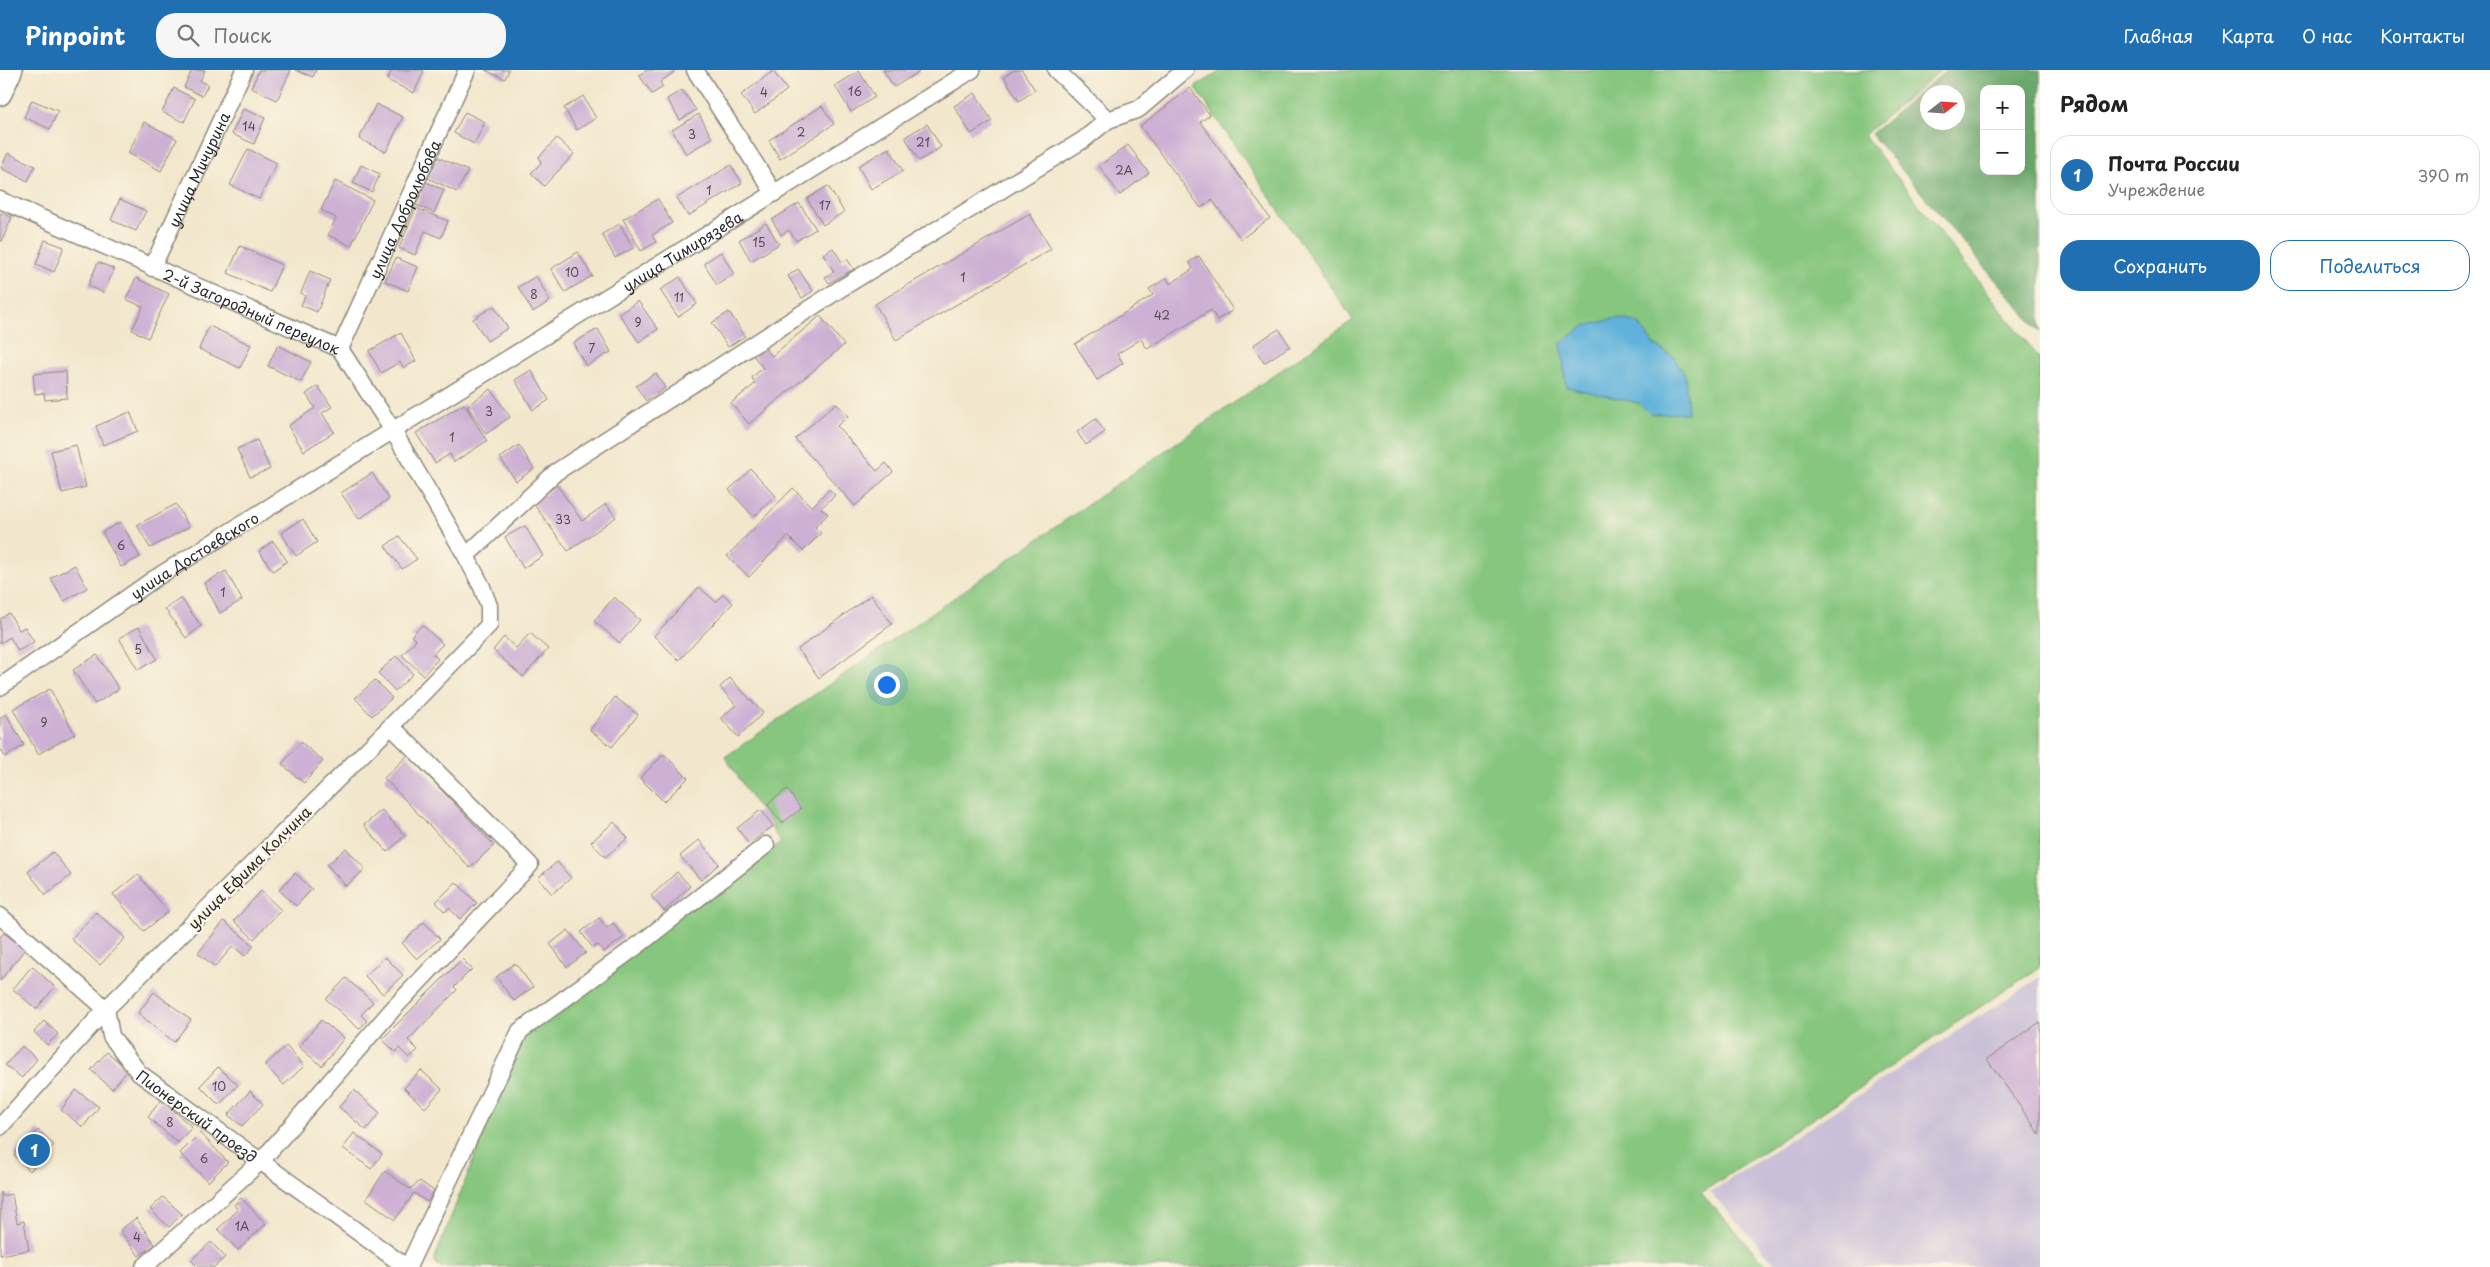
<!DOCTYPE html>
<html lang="ru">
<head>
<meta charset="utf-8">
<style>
	body { margin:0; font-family:"Playpen Sans",sans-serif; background:#f6f6f6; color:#222 }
	.controls { position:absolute; right:15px; top:15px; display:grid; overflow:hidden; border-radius:10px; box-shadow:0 5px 20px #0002 }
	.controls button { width:45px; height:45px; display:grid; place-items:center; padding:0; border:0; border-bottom:1px solid #e0e0e0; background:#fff; color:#222; font:25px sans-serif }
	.compass { position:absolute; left:1920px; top:15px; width:45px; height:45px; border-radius:50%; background:#fff; box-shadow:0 5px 20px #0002; rotate:73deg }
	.you { position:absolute; left:886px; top:614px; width:18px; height:18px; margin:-12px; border:4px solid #fff; border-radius:50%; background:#1a73e8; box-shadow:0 0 0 8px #1a73e833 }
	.badge { display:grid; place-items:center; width:32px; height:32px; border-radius:50%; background:#1f6fb2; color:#fff; font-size:16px; font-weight:700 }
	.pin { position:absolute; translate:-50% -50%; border:2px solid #fff; box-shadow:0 1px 5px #0006 }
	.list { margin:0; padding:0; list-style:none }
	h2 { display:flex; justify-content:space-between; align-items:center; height:65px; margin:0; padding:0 20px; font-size:21px }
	h2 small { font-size:16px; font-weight:400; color:#767676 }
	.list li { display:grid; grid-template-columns:32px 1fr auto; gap:15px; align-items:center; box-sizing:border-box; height:80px; margin:0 10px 10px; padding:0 10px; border:1px solid #e0e0e0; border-radius:20px }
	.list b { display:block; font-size:19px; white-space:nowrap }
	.list p { margin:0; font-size:16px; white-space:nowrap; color:#767676 }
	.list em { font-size:16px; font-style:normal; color:#767676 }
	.actions { display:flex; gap:10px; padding:15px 20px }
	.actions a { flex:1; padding:11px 0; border:1px solid #1f6fb2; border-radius:20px; text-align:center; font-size:18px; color:#1f6fb2 }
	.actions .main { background:#1f6fb2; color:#fff }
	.icon { flex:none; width:28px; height:28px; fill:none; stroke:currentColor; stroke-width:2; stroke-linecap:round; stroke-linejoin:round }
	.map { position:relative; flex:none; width:2040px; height:1197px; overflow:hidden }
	header { display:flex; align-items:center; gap:30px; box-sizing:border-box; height:70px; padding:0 25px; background:#1f6fb2; color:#fff }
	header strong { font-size:24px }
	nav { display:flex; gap:28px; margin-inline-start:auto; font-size:18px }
	.search { width:350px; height:45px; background:#f6f6f6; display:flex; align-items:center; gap:12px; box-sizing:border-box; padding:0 18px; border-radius:20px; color:#767676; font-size:19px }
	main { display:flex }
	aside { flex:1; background:#fff }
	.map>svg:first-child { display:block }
	.industrial { fill:#c9bfd7 }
	.green { fill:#86c67e; stroke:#587854 }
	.forest { fill:#6cab6d; stroke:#4c6b4c; fill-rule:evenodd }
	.water { fill:#61b2dc; stroke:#466e84 }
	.building { fill:#cdb0d4 }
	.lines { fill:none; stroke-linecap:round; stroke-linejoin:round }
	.minor-casing { stroke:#8e897c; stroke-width:19 }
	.secondary-casing { stroke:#8e897c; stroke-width:25 }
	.minor { stroke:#fff; stroke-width:16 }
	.secondary { stroke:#fff; stroke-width:22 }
	.labels { text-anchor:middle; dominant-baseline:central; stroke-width:5; stroke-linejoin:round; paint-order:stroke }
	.number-label { font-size:12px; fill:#544c55 }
	.street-label { font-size:15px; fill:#2b2b2b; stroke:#fcf5e5 }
</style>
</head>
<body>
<header>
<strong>Pinpoint</strong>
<div class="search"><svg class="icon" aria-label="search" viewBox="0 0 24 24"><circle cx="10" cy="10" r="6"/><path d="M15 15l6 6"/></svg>Поиск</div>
<nav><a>Главная</a><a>Карта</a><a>О нас</a><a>Контакты</a></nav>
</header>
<main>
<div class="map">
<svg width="2040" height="1197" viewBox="0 0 2040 1197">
	<rect width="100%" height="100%" fill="#fcf5e5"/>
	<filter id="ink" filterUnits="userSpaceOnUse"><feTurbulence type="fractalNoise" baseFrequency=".02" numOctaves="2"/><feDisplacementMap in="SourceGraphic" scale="10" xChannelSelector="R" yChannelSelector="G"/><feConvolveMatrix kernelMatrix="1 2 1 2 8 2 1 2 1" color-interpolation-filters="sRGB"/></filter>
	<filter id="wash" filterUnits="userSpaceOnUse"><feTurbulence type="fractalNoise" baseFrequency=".0096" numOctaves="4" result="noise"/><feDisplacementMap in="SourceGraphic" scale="20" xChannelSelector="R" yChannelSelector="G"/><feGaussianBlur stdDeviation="1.12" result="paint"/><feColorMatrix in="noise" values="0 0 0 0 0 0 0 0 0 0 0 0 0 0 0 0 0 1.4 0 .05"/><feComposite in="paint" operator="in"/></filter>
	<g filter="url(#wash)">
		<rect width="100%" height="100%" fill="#f2e7cc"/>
		<!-- industrial -->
		<path class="industrial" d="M2040 907V1197H1778L1710 1122Z"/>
		<!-- green -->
		<path class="green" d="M1223 0H1941L1864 65 2040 289V897L1701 1123 1768 1197H439L434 1190 528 951 781 773 725 687 1353 250 1195 17Z"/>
		<!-- forest -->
		<path class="forest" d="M1947 0H2040V262L1871 64ZM1984 19H2021V101H1984ZM1928 22H1958V52H1928Z"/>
		<!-- water -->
		<path class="water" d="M1617 248 1638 253 1654 275 1673 286 1685 305 1688 343 1650 344 1639 333 1566 317 1561 273 1585 256Z"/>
		<g id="blocks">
			<!-- building -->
			<path class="building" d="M192 0H205L200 11 208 15 202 26 184 17Z
				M259 0H291L277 30 251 18Z
				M295 0H316L313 7Z
				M392 0H422L424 1 414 23 387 10Z
				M485 0H509L505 9Z
				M648 0H673L674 2 660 12 663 17 652 24 639 5Z
				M883 0H918L919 2 894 17Z
				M1014 0H1022L1035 20 1019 31 1004 7Z
				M773 1 787 20 755 44 741 25Z
				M859 1 875 27 851 42 835 16Z
				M174 18 195 29 184 52 162 42Z
				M1190 18 1210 45 1200 52 1270 148 1241 169 1212 130 1201 138 1140 56Z
				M682 20 696 40 680 50 667 29Z
				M975 23 992 51 971 64 954 36Z
				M583 26 596 48 577 60 564 38Z
				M32 30 58 41 50 59 24 47Z
				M376 34 403 47 386 82 359 69Z
				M822 36 834 54 780 89 769 70Z
				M243 39 265 48 254 74 232 64Z
				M465 42 485 52 474 74 454 63Z
				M699 44 712 68 686 84 672 60Z
				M144 52 177 69 161 101 128 83Z
				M927 54 941 77 919 91 905 67Z
				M557 68 574 84 544 116 531 103 541 93 539 87Z
				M1128 75 1149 103 1120 125 1099 96Z
				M889 78 903 101 871 119 858 96Z
				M248 79 277 93 259 129 230 115Z
				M8 83 35 96 28 111 1 98Z
				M438 87 468 101 457 122 428 108Z
				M361 95 380 104 372 122 353 113Z
				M731 95 742 113 688 146 677 128Z
				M335 111 373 130 351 176 328 165 336 148 321 140Z
				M426 112 444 120 434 143 416 135Z
				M828 116 844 142 823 155 807 129Z
				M120 129 146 141 136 161 111 150Z
				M658 129 672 153 652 165 656 172 641 181 623 149Z
				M799 133 816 159 796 171 789 160 781 165 772 150Z
				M416 138 448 151 441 168 425 161 415 185 399 178Z
				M0 143 12 147 2 171H0Z
				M1030 144 1051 179 896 270 875 234Z
				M766 153 779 174 751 191 739 170Z
				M620 154 633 178 615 188 602 164Z
				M45 170 64 177 54 202 36 194Z
				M240 176 282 195 270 222 228 203Z
				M833 178 842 192 847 189 854 199 829 213 825 207 834 202 823 184Z
				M578 182 592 206 565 222 551 199Z
				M721 182 734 204 717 215 704 193Z
				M1199 186 1233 240 1217 250 1211 240 1147 279 1141 269 1117 284 1123 293 1097 310 1075 274 1153 225 1149 219 1167 208 1170 214 1193 199 1189 192Z
				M396 188 418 197 408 221 385 211Z
				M98 192 114 199 104 223 88 216Z
				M798 199 813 221 802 228 788 206Z
				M310 201 330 210 317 242 301 235 305 226 301 223Z
				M536 206 550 231 533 242 518 217Z
				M680 207 697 234 678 247 660 220Z
				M136 208 169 224 148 268 132 260 143 237 126 229Z
				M638 231 658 259 639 272 619 244Z
				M494 236 508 258 487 271 473 249Z
				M729 242 745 266 728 277 712 253Z
				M820 246 844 275 749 354 731 333 755 314 752 307 763 298 753 285 763 276 772 286Z
				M209 256 251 275 240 298 199 279Z
				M598 259 611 282 586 296 573 273Z
				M1279 259 1290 276 1264 293 1253 275Z
				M401 263 416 291 404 298 400 292 381 303 369 281Z
				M278 275 311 292 301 312 268 296Z
				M531 300 549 330 533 340 515 310Z
				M66 301 67 328 45 330 44 323 35 324 33 304Z
				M656 303 665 318 646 331 636 316Z
				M318 316 332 337 322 343 334 362 304 381 288 356 315 338 306 324Z
				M491 319 510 347 486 364 467 336Z
				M836 333 848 346 837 356 877 401 886 393 893 402 855 436 795 369Z
				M464 334 487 371 454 392 450 384 435 393 416 363Z
				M130 342 138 361 103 375 96 356Z
				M1096 349 1105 362 1086 375 1077 362Z
				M257 370 270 399 250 407 237 379Z
				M76 375 86 417 62 423 51 381Z
				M519 375 534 399 516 411 500 388Z
				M751 399 776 426 754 447 729 420Z
				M372 403 389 429 359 449 341 423Z
				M557 415 582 451 606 434 616 447 568 481 533 433Z
				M793 418 812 437 829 419 835 425 821 438 828 444 815 457 821 463 803 481 788 466 749 507 727 486Z
				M176 434 189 457 150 478 137 455Z
				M303 449 317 472 296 486 281 463Z
				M121 452 140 487 121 497 102 462Z
				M525 456 543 486 523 498 505 467Z
				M399 466 417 489 402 499 385 476Z
				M273 471 287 491 273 501 259 481Z
				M75 495 87 518 64 531 51 508Z
				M226 501 242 530 220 543 204 513Z
				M699 517 716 532 723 524 733 533 679 590 654 566Z
				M871 525 892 554 819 608 798 579Z
				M614 527 640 550 620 573 594 551Z
				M181 528 201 556 186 568 165 539Z
				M9 543 19 560 25 557 34 572 18 581 10 567 0 573V549Z
				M422 555 443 574 433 584 438 589 423 605 402 585 416 570 411 566Z
				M139 557 157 589 138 600 119 568Z
				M530 563 548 579 523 607 493 580 504 567 516 578Z
				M97 585 119 619 95 634 73 600Z
				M396 586 413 604 395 621 378 603Z
				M730 608 763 643 738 667 721 648 736 635 720 617Z
				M375 610 392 628 372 646 355 628Z
				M50 619 75 664 38 684 13 639Z
				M615 627 638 645 612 677 590 660Z
				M6 644 24 675 5 687 0 678V648Z
				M301 672 323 691 304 713 282 694Z
				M664 684 688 708 664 732 640 708Z
				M408 685 494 775 470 798 384 708Z
				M787 719 801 739 782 753 767 734Z
				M382 740 405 766 387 782 364 755Z
				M761 740 773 756 749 774 737 758Z
				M614 752 628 768 605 787 591 772Z
				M699 770 719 794 701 810 680 786Z
				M346 778 365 799 346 816 327 795Z
				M53 782 71 805 46 825 28 802Z
				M557 792 571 808 552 824 538 808Z
				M677 802 690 816 664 841 651 826Z
				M295 803 312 819 296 836 279 820Z
				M138 804 168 842 144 861 113 824Z
				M456 812 477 833 460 849 449 838 445 842 436 832Z
				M261 821 281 840 254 869 234 851Z
				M96 842 125 868 100 895 71 869Z
				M599 848 607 858 613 853 624 867 604 882 598 875 593 878 581 862Z
				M224 851 254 876 245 886 233 876 215 897 198 883Z
				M424 852 440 869 417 889 402 873Z
				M568 860 586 883 567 897 550 874Z
				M4 863 25 879 0 911V867Z
				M385 887 403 905 383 924 365 906Z
				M462 889 472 899 454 917 457 920 408 970 418 980 409 988 399 978 395 982 382 969Z
				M515 893 533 917 514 931 496 907Z
				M32 896 55 917 36 939 13 919Z
				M346 908 373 932 361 945 367 951 359 959 326 929Z
				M154 922 191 950 174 972 138 943Z
				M321 950 344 968 322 996 299 977Z
				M44 951 58 964 47 975 34 962Z
				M2040 952V1065L1987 989Z
				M22 976 37 989 22 1008 5 995Z
				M286 976 304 996 284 1015 265 995Z
				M107 982 128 1000 112 1019 91 1000Z
				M218 997 238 1015 219 1035 200 1016Z
				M421 1000 442 1019 425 1038 404 1018Z
				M76 1020 99 1037 83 1057 61 1040Z
				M354 1020 380 1043 366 1060 339 1037Z
				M250 1021 263 1034 242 1056 228 1045Z
				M161 1030 192 1057 178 1073 148 1047Z
				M38 1060 54 1075 30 1101 14 1085Z
				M200 1063 228 1092 208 1112 180 1083Z
				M354 1063 382 1084 371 1099 343 1078Z
				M385 1101 410 1119 420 1111 434 1121 427 1132 414 1123 395 1150 366 1129Z
				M1 1122 2 1126 12 1124 17 1153 24 1151 29 1180 0 1185Z
				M163 1127 182 1144 169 1157 150 1139Z
				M241 1128 266 1154 238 1180 218 1159 238 1140 234 1135Z
				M136 1148 155 1175 139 1186 120 1160Z
				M211 1172 225 1187 214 1197H197L191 1190Z"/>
		</g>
	</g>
	<g filter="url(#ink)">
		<use href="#blocks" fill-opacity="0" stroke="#8e897c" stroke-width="1"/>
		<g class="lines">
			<defs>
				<g id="minor">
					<path d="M695 0 774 123"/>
					<path d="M1056 0 1108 50"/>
					<path id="s1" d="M0 130 340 279 392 359 466 486 482 517 489 536V555L391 656 106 939 0 1057"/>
					<path id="s2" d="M152 198 244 0"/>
					<path id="s3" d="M340 279 467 0"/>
					<path d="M466 486 556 402 840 219 1083 70 1108 50 1139 39 1185 0"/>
					<path id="s4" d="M0 617 154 509 972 0"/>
					<path d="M0 846 106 939"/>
					<path id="s5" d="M106 939 111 966 139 1003 406 1197"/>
					<path d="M144 1197 262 1090 392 940 530 795 391 656"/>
					<path d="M408 1197 520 961 641 873 766 775"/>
				</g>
				<path id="secondary" d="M0 24 11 0"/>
			</defs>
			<!-- minor casing -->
			<use href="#minor" class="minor-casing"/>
			<!-- secondary casing -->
			<use href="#secondary" class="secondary-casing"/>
			<!-- minor -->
			<use href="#minor" class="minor"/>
			<!-- secondary -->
			<use href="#secondary" class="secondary"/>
		</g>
	</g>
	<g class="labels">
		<!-- number labels -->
		<g class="number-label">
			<text x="855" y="21">16</text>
			<text x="764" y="22">4</text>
			<text x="249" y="56">14</text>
			<text x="801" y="62">2</text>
			<text x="692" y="64">3</text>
			<text x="923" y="72">21</text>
			<text x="1124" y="100">2А</text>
			<text x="709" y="120">1</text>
			<text x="825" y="135">17</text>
			<text x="759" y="172">15</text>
			<text x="572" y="202">10</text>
			<text x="963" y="207">1</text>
			<text x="534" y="224">8</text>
			<text x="679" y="227">11</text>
			<text x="1162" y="245">42</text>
			<text x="638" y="252">9</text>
			<text x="592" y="278">7</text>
			<text x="489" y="341">3</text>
			<text x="452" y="367">1</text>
			<text x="563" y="449">33</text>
			<text x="121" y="475">6</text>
			<text x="223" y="522">1</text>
			<text x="138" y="579">5</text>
			<text x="44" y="652">9</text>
			<text x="219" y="1016">10</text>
			<text x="170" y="1052">8</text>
			<text x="204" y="1088">6</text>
			<text x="242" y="1156">1А</text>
			<text x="137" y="1167">4</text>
		</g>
		<!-- street labels -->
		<g class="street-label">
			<text stroke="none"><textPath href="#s2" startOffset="109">улица Мичурина</textPath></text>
			<text stroke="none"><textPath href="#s3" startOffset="154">улица Добролюбова</textPath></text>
			<text stroke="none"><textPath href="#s4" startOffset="810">улица Тимирязева</textPath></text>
			<text stroke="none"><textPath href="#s1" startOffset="275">2-й Загородный переулок</textPath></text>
			<text stroke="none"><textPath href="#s4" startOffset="235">улица Достоевского</textPath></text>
			<text transform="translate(249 797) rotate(-45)">улица Ефима Колчина</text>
			<text stroke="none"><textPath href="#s5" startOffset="146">Пионерский проезд</textPath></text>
		</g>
	</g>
</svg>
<div class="controls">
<button>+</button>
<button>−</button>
</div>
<svg class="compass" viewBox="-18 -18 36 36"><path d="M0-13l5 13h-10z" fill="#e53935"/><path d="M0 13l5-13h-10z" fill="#767676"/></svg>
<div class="you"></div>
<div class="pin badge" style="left:34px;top:1080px">1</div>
</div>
<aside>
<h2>Рядом<small></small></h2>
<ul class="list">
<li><span class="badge">1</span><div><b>Почта России</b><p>Учреждение</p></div><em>390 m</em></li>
</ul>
<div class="actions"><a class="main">Сохранить</a><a>Поделиться</a></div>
</aside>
</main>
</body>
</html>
